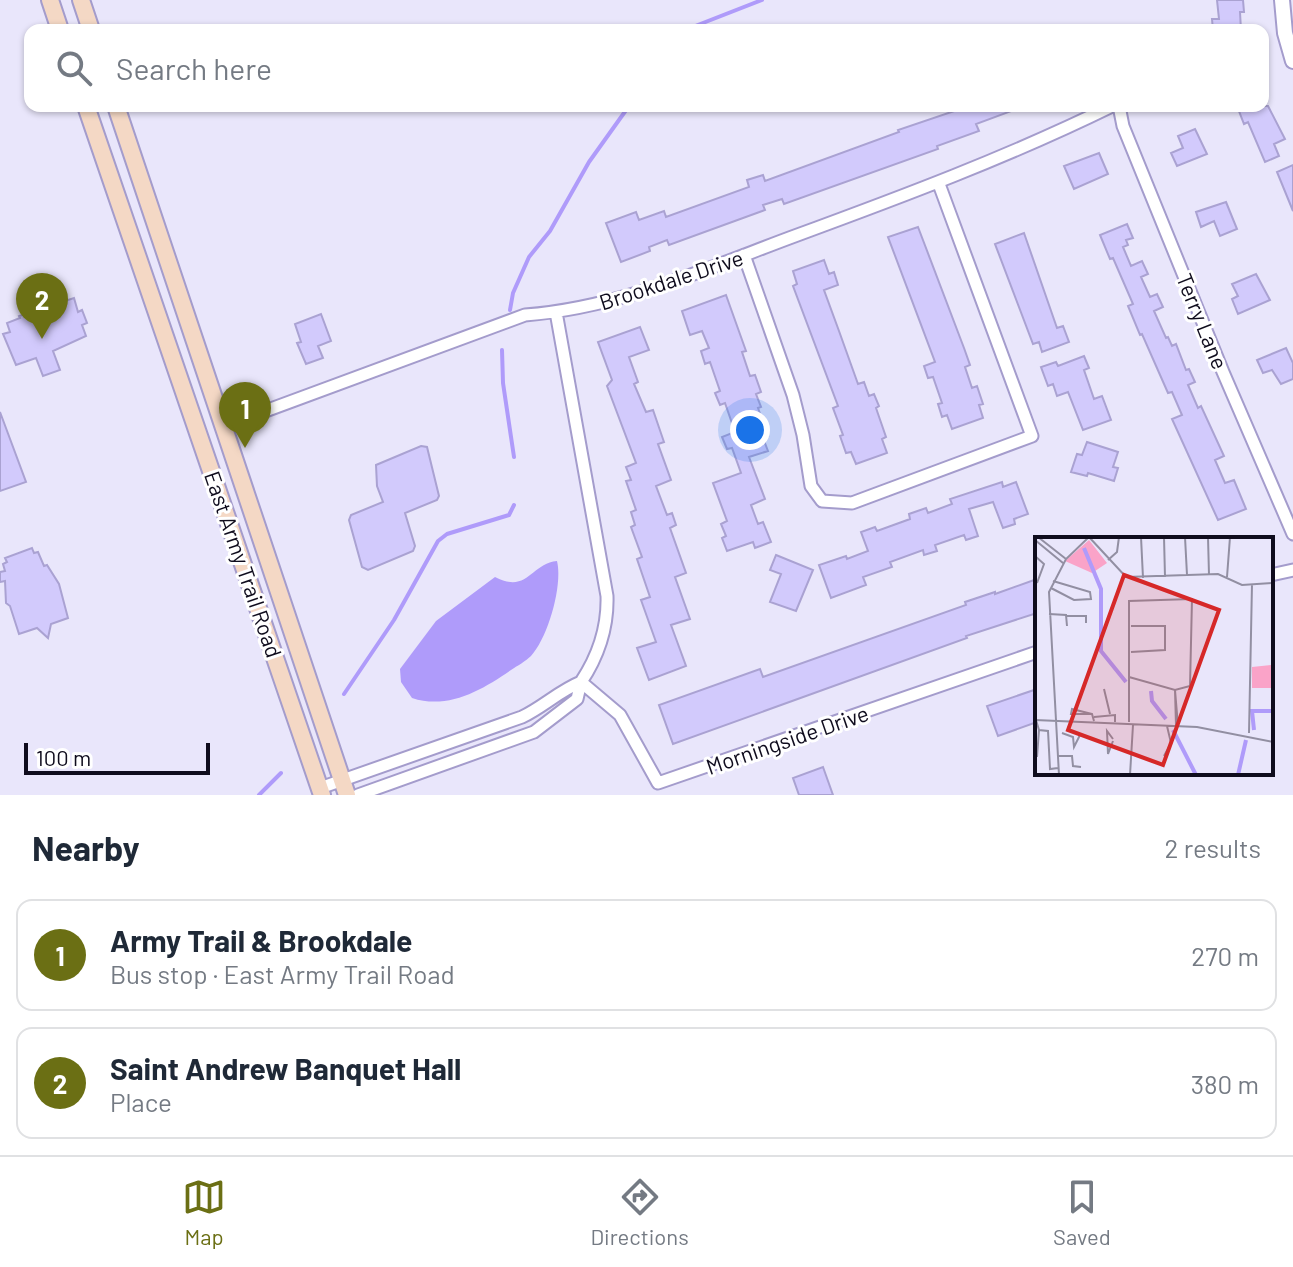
<!DOCTYPE html>
<html lang="en">
<head>
<meta charset="utf-8">
<style>
	body { margin:0; font-family:Barlow,sans-serif; background:#f6f6f7; color:#1f2937 }
	.scale { position:absolute; left:24px; bottom:20px; width:186px; box-sizing:border-box; padding-left:8px; border:4px solid #0f0c1d; border-top:0; font-size:22px; line-height:28px; white-space:nowrap; color:#0f0c1d; -webkit-text-stroke:6px #fff; paint-order:stroke }
	.you { position:absolute; left:750px; top:430px; width:28px; height:28px; margin:-20px; border:6px solid #fff; border-radius:50%; background:#1a73e8; box-shadow:0 0 0 12px #1a73e833 }
	.badge { display:grid; place-items:center; width:52px; height:52px; border-radius:50%; background:#6b6f14; color:#fff; font-size:26px; font-weight:700 }
	.pin { position:absolute; translate:-50% -66px; filter:drop-shadow(0 2px 4px #0008) }
	.pin::after { content:''; position:absolute; top:42px; width:28px; height:24px; background:inherit; clip-path:polygon(0 0,100% 0,50% 100%) }
	.list { margin:0; padding:0; list-style:none }
	h2 { display:flex; justify-content:space-between; align-items:center; height:104px; margin:0; padding:0 32px; font-size:34px }
	h2 small { font-size:26px; font-weight:400; color:#747a83 }
	.list li { display:grid; grid-template-columns:52px 1fr auto; gap:24px; align-items:center; box-sizing:border-box; height:112px; margin:0 16px 16px; padding:0 16px; border:2px solid #e0e1e3; border-radius:16px }
	.list b { display:block; font-size:30px; white-space:nowrap }
	.list p { margin:0; font-size:26px; white-space:nowrap; color:#747a83 }
	.list em { font-size:26px; font-style:normal; color:#747a83 }
	.icon { flex:none; width:44px; height:44px; fill:none; stroke:currentColor; stroke-width:2; stroke-linecap:round; stroke-linejoin:round }
	.map { position:relative; flex:none; width:1293px; height:795px; overflow:hidden }
	.search { position:absolute; background:#fff; box-shadow:0 2px 6px #0004; left:24px; right:24px; top:24px; height:88px; display:flex; align-items:center; gap:20px; box-sizing:border-box; padding:0 28px; border-radius:16px; color:#747a83; font-size:30px }
	.sheet { height:360px; background:#fff }
	nav { display:flex; justify-content:space-around; align-items:center; box-sizing:border-box; height:112px; border-top:2px solid #e0e1e3; background:#fff; font-size:22px; color:#747a83 }
	nav a { display:grid; justify-items:center; gap:4px }
	nav .on { color:#6b6f14 }
	.map>svg:first-child { display:block }
	.water { fill:#af9bfa }
	.lines { fill:none; stroke-linecap:round; stroke-linejoin:round }
	.stream { stroke:#af9bfa; stroke-width:4 }
	.building { fill:#d2cafc; stroke:#aaa2d2; stroke-width:2 }
	.minor-casing { stroke:#a49ccc; stroke-width:15 }
	.tertiary-casing { stroke:#a49ccc; stroke-width:18 }
	.secondary-casing { stroke:#a49ccc; stroke-width:20 }
	.minor { stroke:#fff; stroke-width:11 }
	.tertiary { stroke:#fff; stroke-width:14 }
	.secondary { stroke:#f4d8c5; stroke-width:16 }
	.labels { text-anchor:middle; dominant-baseline:central; stroke-width:6; stroke-linejoin:round; paint-order:stroke }
	.street-label { font-size:22px; fill:#0f0c1d; stroke:#fff }
	.inset-river { fill:none; stroke:#af9bfa; stroke-width:4 }
	.inset-road { fill:none; stroke:#928fa2; stroke-width:2 }
	.view { fill:#d62828; fill-opacity:0.15; stroke:#d62828; stroke-width:4 }
	.inset-edge { fill:none; stroke:#0f0c1d; stroke-width:4 }
</style>
</head>
<body>
<div class="map">
<svg width="1293" height="795" viewBox="0 0 1293 795">
	<rect width="100%" height="100%" fill="#e9e6fb"/>
	<!-- water -->
	<path class="water" d="M557 561C563 585 548 638 531 656 526 661 517 666 511 670 482 690 448 710 412 698L401 682 400 669 436 621 495 577C528 594 530 564 557 561Z"/>
	<g class="lines">
		<!-- stream -->
		<path class="stream" d="M685 30 762 0
			M510 310 513 293 529 257 550 231 589 162 629 106
			M502 350 503 383 514 457
			M344 694 394 620 438 541 447 534 509 515 514 505
			M259 795 281 773"/>
	</g>
	<!-- building -->
	<path class="building" d="M1217 0H1243L1244 12H1240L1241 30H1213L1212 19H1219Z
		M969 106 1022 107 976 124 979 131 937 146 938 149 784 204 782 199 763 205 765 210 669 245 667 240 649 247 650 251 621 262 606 223 636 212 639 220 664 211 666 217 749 187 747 180 763 175 765 181 899 132 898 130Z
		M1237 106H1268L1285 139 1274 144 1279 156 1265 162 1248 122 1244 124Z
		M1195 129 1207 154 1177 166 1171 153 1183 148 1178 136Z
		M1099 153 1108 174 1074 189 1064 166Z
		M1293 165V211L1277 172Z
		M1226 202 1237 229 1220 236 1214 221 1201 227 1196 212Z
		M1127 224 1133 238 1126 240 1128 245 1123 247 1131 266 1142 261 1148 274 1141 277 1150 297 1157 294 1163 307 1154 311 1166 338 1168 337 1172 346 1176 344 1186 370 1189 369 1195 382 1188 385 1198 408 1201 406 1224 456 1215 460 1225 483 1234 480 1246 509 1218 520 1172 419 1182 415 1172 392 1168 393 1142 334 1140 335 1128 306 1133 304 1113 258 1110 259 1100 235Z
		M918 227 964 348 970 365 965 367 972 388 977 386 983 404 979 405 983 418 952 429 947 415 942 417 938 404 942 403 933 377 928 378 924 366 935 362 888 237Z
		M1024 233 1057 328 1063 326 1069 342 1042 352 1039 342 1033 344 995 244Z
		M824 260 829 274 834 272 838 285 824 290 839 331 858 384 864 382 869 396 874 394 879 406 876 408 886 437 882 439 887 453 856 464 851 452 846 453 840 436 843 435 833 408 838 406 793 286 797 284 793 271Z
		M1256 274 1270 300 1238 314 1232 299 1238 296 1232 284Z
		M726 295 746 351 742 352 750 376 755 375 761 392 756 394 761 407 758 408 768 436 763 438 768 451 749 457 765 499 751 505 758 524 763 522 771 542 755 548 753 542 727 551 722 538 726 536 721 524 727 521 713 483 741 473 732 448 727 449 722 437 735 432 725 403 720 405 715 393 720 391 710 362 705 364 701 351 709 348 702 331 690 335 682 311Z
		M74 298 78 312 82 310 87 323 82 325 86 336 53 351 60 370 43 376 36 358 16 365 3 334 10 332 7 323 20 318 19 316Z
		M321 314 331 341 318 346 323 358 306 364 297 343 301 342 295 324Z
		M640 327 649 350 629 357 638 382 634 384 646 412 653 410 664 442 658 444 671 480 656 486 667 515 672 513 676 525 670 528 686 573 675 577 690 619 671 625 686 666 649 680 637 648 656 642 641 600 650 597 637 559 642 557 631 527 635 525 631 512 636 510 626 481 631 480 626 467 636 463 607 386 612 380 598 342Z
		M1286 348 1293 363V379L1281 384 1272 370 1263 373 1257 360Z
		M1084 356 1089 368 1084 370 1094 399 1102 396 1111 420 1083 430 1068 392 1057 396 1053 384 1048 386 1041 367 1056 362 1058 366Z
		M0 412 26 482 0 491Z
		M1087 442 1118 452 1113 467 1118 468 1114 481 1088 473 1087 476 1071 472 1077 454 1082 455Z
		M421 446 427 447 439 496 437 500 405 513 415 546 413 551 368 570 362 567 349 520 351 515 383 502 377 486 376 465Z
		M1002 482 1003 487 1016 482 1028 514 1014 519 1015 524 1003 528 993 502 969 509 978 536 966 540 964 535 935 545 937 551 924 555 923 550 890 562 892 567 863 577 866 585 831 598 819 565 846 556 847 559 868 551 861 532 875 527 877 531 910 519 909 514 926 508 928 513 952 504 950 499Z
		M32 548 34 553 38 552 44 566 47 565 59 584 68 618 51 624 48 638 37 628 19 634 10 606 6 603 5 581 0 582V572L5 571 3 564 7 562 5 558Z
		M776 555 813 570 796 611 770 602 781 574 770 570Z
		M1037 579V613L966 636 967 638 673 744 659 705 760 669 763 677 966 605 965 602 995 592V594Z
		M1037 689V722L998 736 987 706Z
		M823 767 833 795H799L793 778Z"/>
	<g class="lines">
		<defs>
			<path id="minor" d="M1119 106 1123 126 1223 372 1293 534
				M744 255 793 395 803 435 811 486 822 501 852 503 1032 436 939 184
				M556 312 607 596C608 628 599 655 581 682L620 715 658 783 1037 652
				M222 427 525 315C618 308 706 269 792 237 901 197 1008 157 1112 106
				M1271 575 1293 570
				M320 788 522 717C543 707 559 691 581 682L577 699 534 732 358 795"/>
			<path id="tertiary" d="M1282 0 1285 33 1293 61"/>
			<path id="secondary" d="M50 0 60 30
				M81 0 91 30
				M86 106 322 795
				M116 106 347 795"/>
		</defs>
		<!-- minor casing -->
		<use href="#minor" class="minor-casing"/>
		<!-- tertiary casing -->
		<use href="#tertiary" class="tertiary-casing"/>
		<!-- secondary casing -->
		<use href="#secondary" class="secondary-casing"/>
		<!-- minor -->
		<use href="#minor" class="minor"/>
		<!-- tertiary -->
		<use href="#tertiary" class="tertiary"/>
		<!-- secondary -->
		<use href="#secondary" class="secondary"/>
	</g>
	<g class="labels">
		<!-- street labels -->
		<g class="street-label">
			<text transform="translate(671 279) rotate(-18)">Brookdale Drive</text>
			<text transform="translate(1203 321) rotate(68)">Terry Lane</text>
			<text transform="translate(244 564) rotate(71)">East Army Trail Road</text>
			<text transform="translate(787 739) rotate(-19)">Morningside Drive</text>
		</g>
	</g>
	<!-- overview -->
	<g transform="translate(1035 537)">
		<rect width="238" height="238" fill="#e9e6fb"/>
		<path d="M54 3 72 26 57 36 30 24ZM238 105V151H217V130L236 128Z" fill="#faa3c8"/>
		<path class="inset-river" d="M49 11 66 52V114L91 145M116 154 117 164 131 182M138 193 161 238M219 193 217 174H238M203 238 211 203"/>
		<path class="inset-road" d="M3 0 31 22M106 0 108 41M129 0 130 40M150 0 152 38M173 0 174 38M0 3 28 26M0 19 9 27 2 46M73 23 82 15 84 0M192 40 195 0M16 51 39 63 56 62 55 55 18 44M14 77 31 78 32 89M31 79H51V86M96 89H130V113L96 115M69 152 75 177M57 177 37 172 36 177H57L59 184M59 180 80 178V185M0 183 162 190 238 205M1 183 4 193 13 194 15 232 23 231M94 185V64L157 62 155 149 140 153 94 140M141 189 140 153 143 189M27 196 38 200 39 210 45 198M214 196 217 47M78 204 73 217 72 194 78 202M22 219H37L38 229 46 230M129 219 136 206 132 189M2 220 4 193M24 238 14 55 31 22 54 0 91 40 183 37 207 48 238 46M95 238 98 188"/>
		<path class="view" d="M89 38 184 73 128 228 33 193Z"/>
		<rect width="238" height="238" class="inset-edge"/>
	</g>
</svg>
<div class="scale">100 m</div>
<div class="you"></div>
<div class="pin badge" style="left:245px;top:448px">1</div>
<div class="pin badge" style="left:42px;top:339px">2</div>
<div class="search"><svg class="icon" aria-label="search" viewBox="0 0 24 24"><circle cx="10" cy="10" r="6"/><path d="M15 15l6 6"/></svg>Search here</div>
</div>
<section class="sheet">
<h2>Nearby<small>2 results</small></h2>
<ul class="list">
<li><span class="badge">1</span><div><b>Army Trail &amp; Brookdale</b><p>Bus stop · East Army Trail Road</p></div><em>270 m</em></li>
<li><span class="badge">2</span><div><b>Saint Andrew Banquet Hall</b><p>Place</p></div><em>380 m</em></li>
</ul>
</section>
<nav>
<a class="on"><svg class="icon" aria-label="map" viewBox="0 0 24 24"><path d="M3 6l6-2 6 2 6-2v14l-6 2-6-2-6 2zM9 4v14M15 6v14"/></svg>Map</a>
<a><svg class="icon" aria-label="directions" viewBox="0 0 24 24"><path d="M12 3l9 9-9 9-9-9zM9 14v-3h6M13 9l2 2-2 2"/></svg>Directions</a>
<a><svg class="icon" aria-label="saved" viewBox="0 0 24 24"><path d="M7 4h10v16l-5-4-5 4z"/></svg>Saved</a>
</nav>
</body>
</html>
